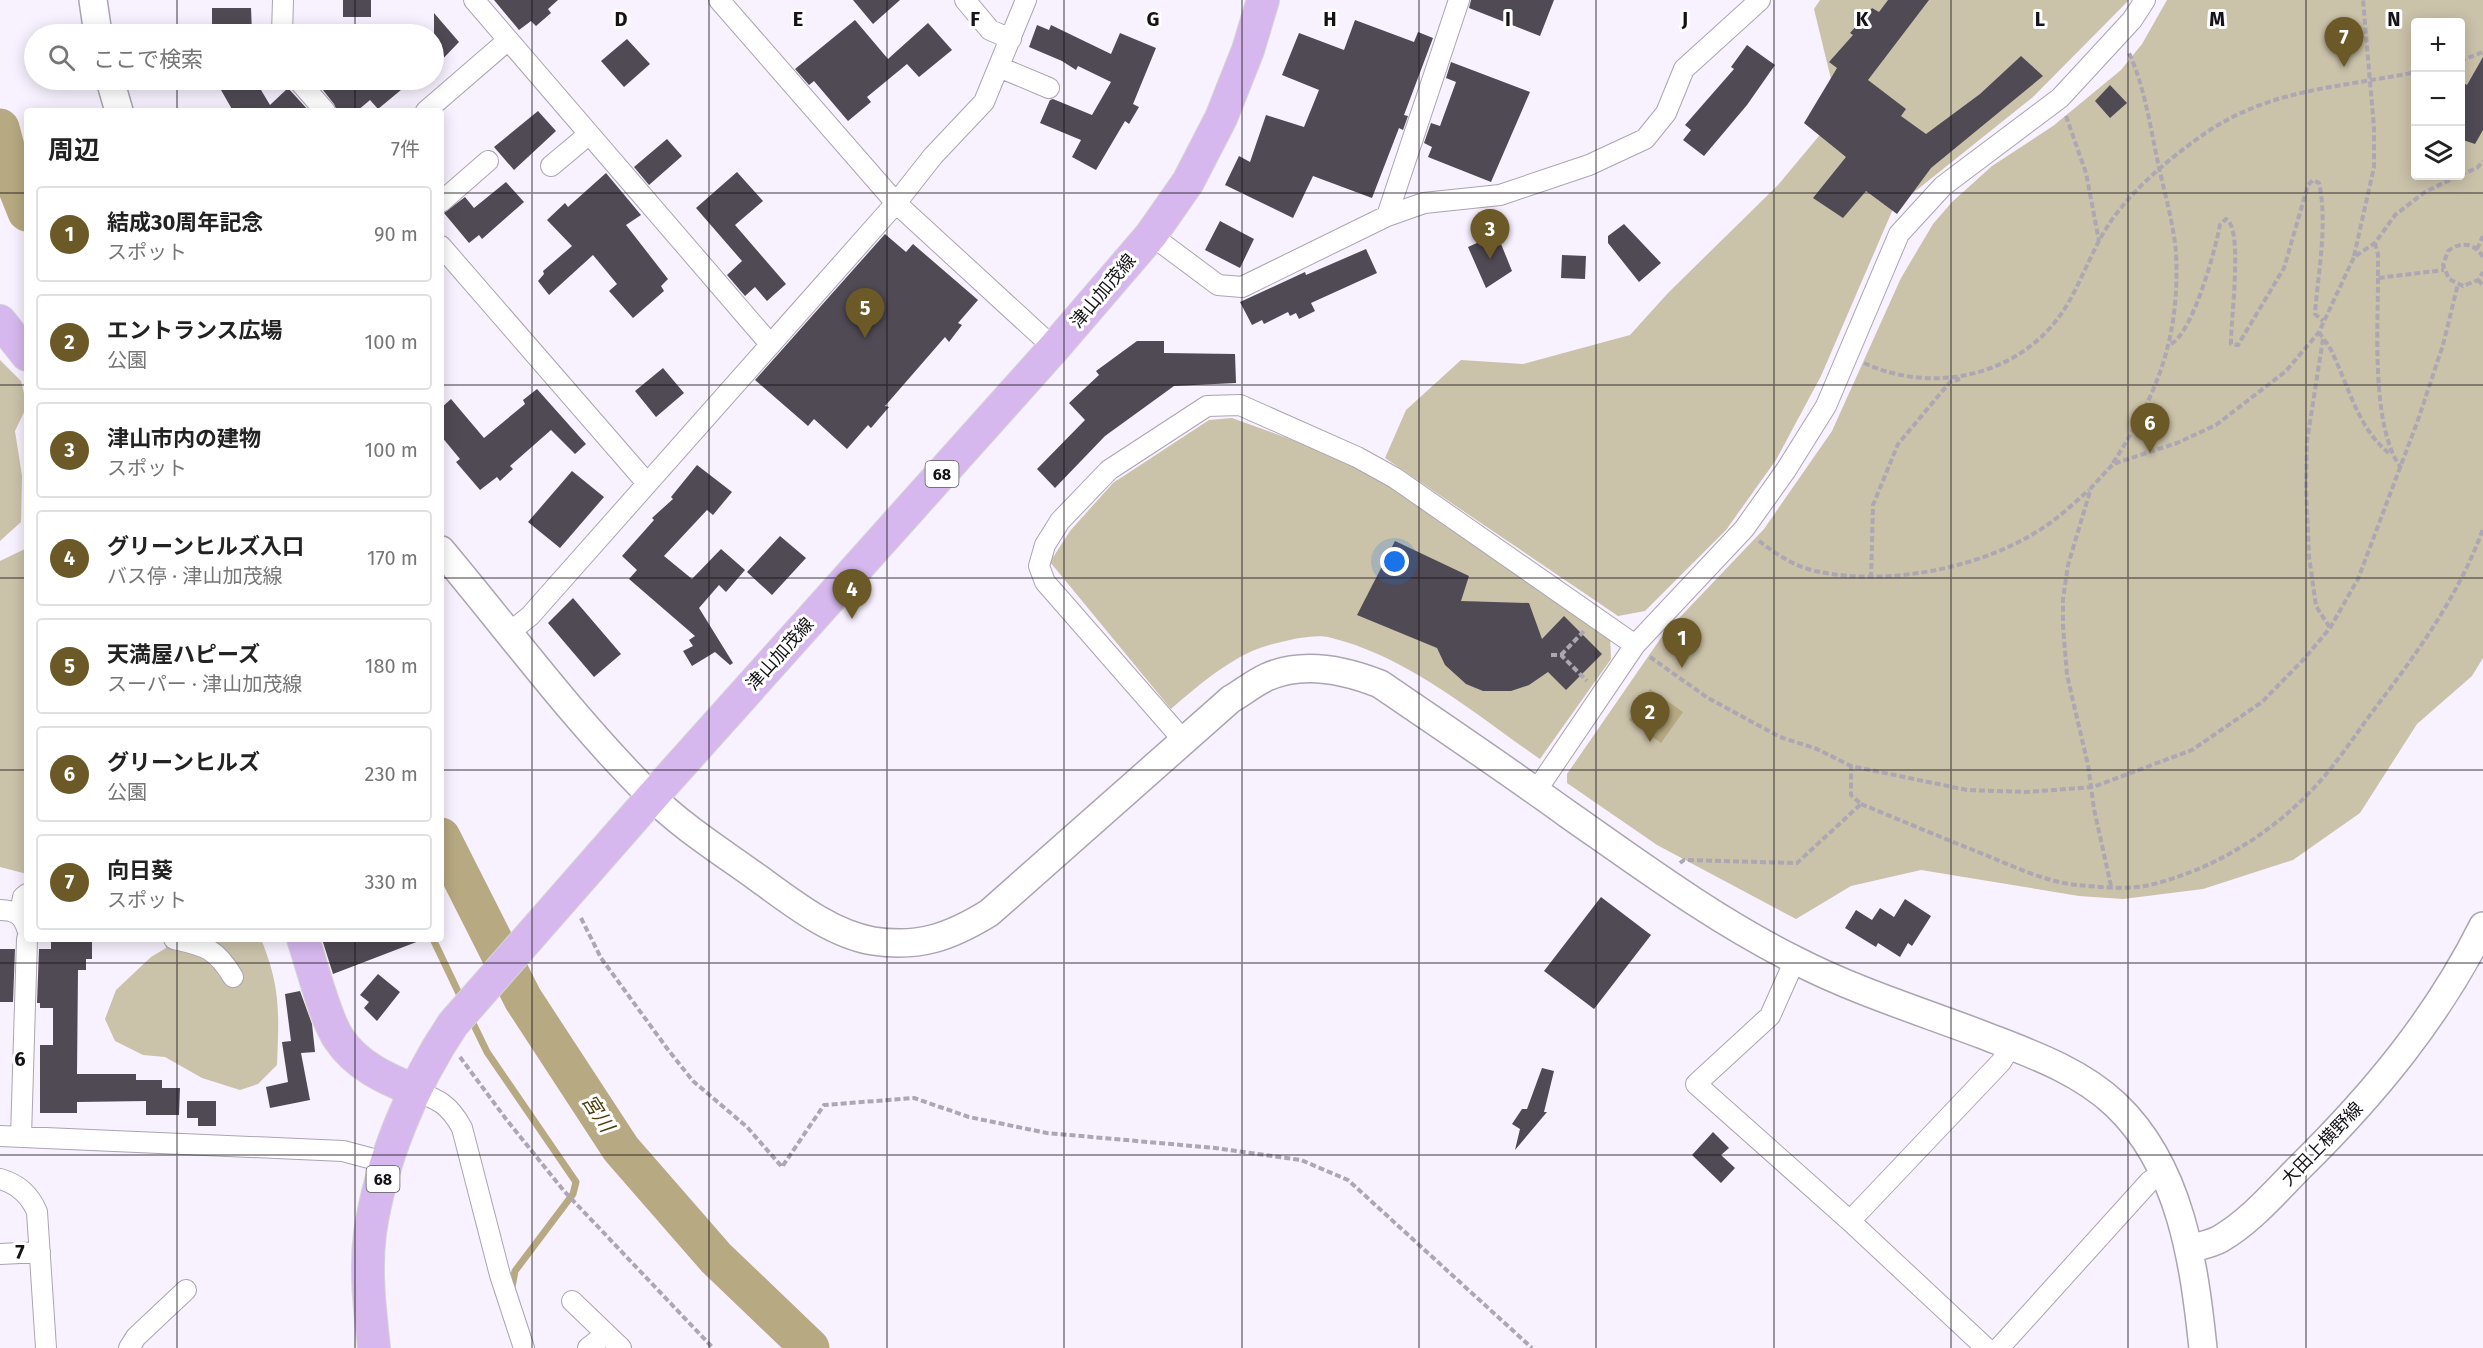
<!DOCTYPE html>
<html lang="ja">
<head>
<meta charset="utf-8">
<style>
	body { margin:0; font-family:"Fira Sans","Noto Sans JP",sans-serif; background:#f2f2f2; color:#222 }
	.controls { position:absolute; right:18px; top:18px; display:grid; overflow:hidden; border-radius:6px; box-shadow:0 3px 15px #0003 }
	.controls button { width:54px; height:54px; display:grid; place-items:center; padding:0; border:0; border-bottom:2px solid #e0e0e0; background:#fff; color:#222; font:30px sans-serif }
	.you { position:absolute; left:1395px; top:562px; width:21px; height:21px; margin:-15px; border:4px solid #fff; border-radius:50%; background:#1a73e8; box-shadow:0 0 0 9px #1a73e833 }
	.badge { display:grid; place-items:center; width:39px; height:39px; border-radius:50%; background:#6b5a28; color:#fff; font-size:20px; font-weight:700 }
	.pin { position:absolute; translate:-50% -50px; filter:drop-shadow(0 2px 3px #0008) }
	.pin::after { content:''; position:absolute; top:32px; width:21px; height:18px; background:inherit; clip-path:polygon(0 0,100% 0,50% 100%) }
	.list { margin:0; padding:0; list-style:none }
	h2 { display:flex; justify-content:space-between; align-items:center; height:78px; margin:0; padding:0 24px; font-size:26px }
	h2 small { font-size:20px; font-weight:400; color:#767676 }
	.list li { display:grid; grid-template-columns:39px 1fr auto; gap:18px; align-items:center; box-sizing:border-box; height:96px; margin:0 12px 12px; padding:0 12px; border:2px solid #e0e0e0; border-radius:6px }
	.list b { display:block; font-size:22px; white-space:nowrap }
	.list p { margin:0; font-size:20px; white-space:nowrap; color:#767676 }
	.list em { font-size:20px; font-style:normal; color:#767676 }
	.icon { flex:none; width:33px; height:33px; fill:none; stroke:currentColor; stroke-width:2; stroke-linecap:round; stroke-linejoin:round }
	.map { position:relative; flex:none; width:2483px; height:1348px; overflow:hidden }
	.search { position:absolute; background:#fff; box-shadow:0 3px 15px #0003; left:24px; top:24px; width:420px; height:66px; display:flex; align-items:center; gap:15px; box-sizing:border-box; padding:0 21px; border-radius:33px; color:#767676; font-size:22px }
	.panel { position:absolute; background:#fff; box-shadow:0 3px 15px #0003; left:24px; top:108px; width:420px; height:834px; border-radius:6px }
	.map>svg:first-child { display:block }
	.green { fill:#cbc2aa; fill-rule:evenodd }
	.water { fill:#b7a981 }
	.lines { fill:none; stroke-linecap:round; stroke-linejoin:round }
	.stream { stroke:#b7a981; stroke-width:7 }
	.river { stroke:#b7a981; stroke-width:39 }
	.building { fill:#504a55 }
	.street-casing { stroke:#aba4b1; stroke-width:22 }
	.secondary-casing { stroke:#aba4b1; stroke-width:30 }
	.primary-casing { stroke:#d5d5d5; stroke-width:34 }
	.path { stroke:#aca7b2; stroke-width:4; stroke-dasharray:6 3; stroke-linecap:butt }
	.street { stroke:#fff; stroke-width:20 }
	.secondary { stroke:#fff; stroke-width:27 }
	.primary { stroke:#d6b8ee; stroke-width:32 }
	.grid { fill:none; stroke:#151317; stroke-width:1.5; stroke-opacity:0.55 }
	.labels { text-anchor:middle; dominant-baseline:central; stroke-width:6; stroke-linejoin:round; paint-order:stroke }
	.shield { fill:#fff; stroke:#5b5a5d; stroke-width:1.5 }
	.shield-label { font-size:16px; font-weight:bold; fill:#151317 }
	.street-label { font-size:18px; fill:#151317; stroke:#fff }
	.water-label { font-size:20px; font-style:italic; fill:#4e3e0b; stroke:#fff }
	.grid-label { font-size:20px; text-anchor:middle; font-weight:bold; fill:#151317; stroke:#fff; stroke-width:6; stroke-linejoin:round; paint-order:stroke }
</style>
</head>
<body>
<div class="map">
<svg width="2483" height="1348" viewBox="0 0 2483 1348">
	<rect width="100%" height="100%" fill="#f8f1ff"/>
	<!-- green -->
	<path class="green" d="M1820 0H2129L2033 97 1893 209 1821 376 1776 460 1726 530 1645 611 1618 616 1385 458 1406 410 1461 360 1523 364 1630 335 1668 293 1778 185 1839 112 1814 9Z
		M2167 0H2483V658L2472 676 2417 724 2360 813 2293 860 2203 889 2123 899 2079 896 1921 870 1851 886 1796 919 1657 845 1567 783V774L1663 635 1764 529 1832 431 1901 278 1933 224 1952 202 1992 166 2053 126 2121 70 2142 44ZM2416 22H2460V176H2416Z
		M0 360 21 381 27 406 15 431 22 476 21 522 0 541Z
		M1232 418 1359 464 1442 524 1610 635 1611 659 1540 759C1473 713 1408 656 1328 637 1311 633 1268 644 1252 651 1222 665 1196 687 1171 709L1050 562 1070 531 1113 483 1209 420Z
		M27 548V874L0 867V561Z
		M164 939H261C281 988 279 1013 277 1065L258 1084 240 1090 202 1078 165 1057 143 1055 115 1041 105 1019 116 990 151 957 166 948Z"/>
	<!-- water -->
	<path class="water" d="M1650 689 1683 712 1661 743 1629 720Z"/>
	<g class="lines">
		<!-- stream -->
		<path class="stream" d="M433 939 463 1002
			M470 1017 487 1052 576 1182 573 1194 515 1271 512 1287"/>
		<!-- river -->
		<path class="river" d="M0 128 13 177 27 212
			M441 837 523 999 621 1149 716 1258 810 1348"/>
	</g>
	<!-- building -->
	<path class="building" d="M343 0H371V17H343Z
		M494 0H558L548 9 551 13 536 26 531 21 519 30Z
		M853 0H900L873 24Z
		M1471 0H1554L1540 36 1469 8Z
		M1888 0H1929L1868 80 1906 109 1901 116 1926 134 1980 94 2021 56 2043 76 1931 168 1897 214 1866 191 1843 218 1813 198 1846 157 1804 123 1837 68 1829 62 1853 35 1850 33 1872 8 1879 12Z
		M212 8H251L252 34H212Z
		M434 13 459 42 434 68Z
		M855 20 888 59 928 23 952 50 919 77 907 64 867 97 871 102 848 121 814 81 809 85 795 69Z
		M1355 20 1414 42 1418 32 1433 38 1404 115 1408 116 1403 130 1399 128 1372 198 1313 176 1293 218 1225 185 1239 156 1250 162 1266 115 1304 127 1319 90 1282 75 1299 33 1344 50Z
		M1037 25 1049 30 1051 25 1111 54 1120 33 1156 48 1133 104 1139 107 1129 124 1125 121 1096 170 1072 157 1081 140 1040 123 1050 100 1053 99 1092 115 1111 82 1078 66 1076 70 1062 61 1029 47Z
		M627 39 650 64 624 87 601 61Z
		M1747 45 1775 65 1747 105 1704 156 1683 140 1691 130 1685 125 1734 69 1731 67Z
		M2483 57V130L2475 144 2460 139V81L2467 85Z
		M1451 62 1530 92 1491 182 1428 157 1432 147 1424 143 1431 123 1440 126 1456 82 1446 78Z
		M238 80H255L270 105 288 88 309 111H233L221 90Z
		M337 80H413L378 109 370 100 357 111H337L334 104 323 90Z
		M2110 85 2127 103 2110 118 2095 101Z
		M538 111 556 131 514 170 494 147Z
		M667 139 682 156 649 185 634 167Z
		M737 172 763 201 735 225 786 284 767 301 755 287 745 296 727 275 742 261 696 208Z
		M606 173 641 215 626 225 668 279 661 286 664 291 633 318 609 291 617 284 593 255 549 295 538 281 544 274 543 271 572 246 547 220 565 203 568 207Z
		M506 182 524 202 482 239 479 235 469 243 444 213 465 197 474 208Z
		M1220 221 1254 239 1240 268 1205 250Z
		M1624 224 1661 263 1639 282 1608 243V236Z
		M885 234 906 252 913 244 978 300 958 323 962 325 949 342 945 337 885 406 889 407 871 428 868 425 847 449 814 419 808 426 755 380Z
		M1497 234 1512 271 1486 288 1468 247Z
		M1366 249 1377 273 1311 303 1315 311 1299 319 1296 313 1290 316 1288 312 1264 324 1262 320 1252 325 1240 302 1305 272 1306 275Z
		M1562 255 1586 256 1585 279 1561 278Z
		M1137 341H1164V353L1235 354 1236 383 1174 386 1105 436 1055 488 1037 469 1085 420 1069 403 1099 375 1096 371Z
		M663 368 684 393 656 417 635 391Z
		M537 389 586 444 575 454 551 430 510 466 513 469 500 481 497 477 480 490 456 462 460 459 441 436V408L451 399 484 438 525 404 523 400Z
		M697 465 732 492 713 515 707 510 664 556 692 579 721 549 745 570 726 592 719 585 699 608 733 663 730 665 715 652 692 666 683 651 693 646 689 640 695 636 629 579 637 570 622 556 654 520 652 518 673 499 671 497Z
		M572 471 604 497 560 548 528 522Z
		M780 536 806 558 772 595 747 572Z
		M1395 541 1469 576 1461 601 1529 603 1542 639 1564 616 1602 654 1566 690 1548 672 1529 685 1511 691H1483L1466 684 1445 665 1437 648 1357 615Z
		M573 598 621 654 594 677 548 623Z
		M1601 897 1651 935 1594 1009 1544 971Z
		M1905 899 1931 916 1912 946 1908 943 1900 957 1878 943 1876 947 1845 928 1856 910 1872 920 1880 908 1894 917Z
		M322 939H419V941L333 974Z
		M92 941V959H86V970H78L77 1074H136V1080H162V1088H180L179 1115H146V1101L77 1102V1113H40V1045H53V1008H40V1003H37L39 949H51V942Z
		M0 949H15L13 1002H0Z
		M378 974 400 992 377 1021 364 1008 369 1002 360 995Z
		M300 991 312 1024 315 1052 301 1053 310 1100 270 1108 266 1087 288 1082 282 1042 291 1041 285 994Z
		M1542 1068 1554 1071 1544 1112H1547L1515 1150 1520 1129 1512 1124 1522 1109H1527Z
		M187 1101H216V1126H198V1118H187Z
		M1713 1132 1729 1148 1721 1155 1735 1168 1721 1183 1692 1155Z"/>
	<g class="lines">
		<defs>
			<path id="street" d="M474 0 770 344
				M719 0 896 203 1054 348
				M965 0 990 30 1011 39
				M282 34 283 0
				M999 67 1049 88
				M298 80 325 111
				M426 111 507 41
				M551 166 588 135
				M441 202 488 161
				M1387 216 1459 0
				M1151 235 1218 285 1242 287 1387 216 1424 203 1500 195 1589 165 1645 139 1666 113 1684 69 1760 0
				M441 246 646 482
				M510 632 530 616 896 203 933 156 984 102 1026 0
				M1184 741 1045 582 1039 566 1045 545 1060 521 1109 470 1207 406 1240 405 1357 457 1395 478 1635 645
				M1536 791 1635 645 1744 529 1786 470 1826 406 1899 234 1943 186 2060 98 2132 20 2145 0
				M0 910C15 910 23 915 27 929
				M20 915 23 897 27 894
				M174 939C205 946 216 948 233 977
				M1795 960 1770 1016 1696 1084 1850 1221 1986 1348
				M414 1090C439 1100 449 1104 462 1128L500 1275 524 1348
				M0 1136 343 1151 388 1163
				M21 1137 27 939
				M0 1179C18 1184 30 1195 37 1212L46 1348
				M1850 1221 2001 1062 2011 1046
				M0 1254 40 1252
				M572 1301 621 1348
				M129 1348 136 1337 186 1290
				M588 1348 606 1334
				M1999 1348 2150 1181 2163 1173"/>
			<path id="secondary" d="M93 0 98 34
				M110 80 119 111
				M441 550C510 632 574 720 650 795 682 827 722 852 758 878 791 902 831 934 873 941 919 948 950 937 989 913L1231 699C1243 692 1254 683 1267 677 1303 661 1345 670 1380 684 1443 727 1507 770 1569 815 1642 866 1715 920 1795 960 1855 991 1920 1011 1983 1035 2029 1053 2079 1070 2116 1105 2181 1167 2194 1263 2203 1348
				M2189 1249C2199 1246 2211 1244 2220 1239 2251 1221 2276 1191 2301 1166 2374 1094 2437 1018 2483 926"/>
			<path id="primary" d="M0 321 27 355
				M303 939C312 965 325 1019 339 1039 356 1065 386 1079 414 1090
				M374 1348C370 1310 365 1272 370 1233 380 1163 413 1083 453 1024L652 797 1054 348 1151 235 1188 182 1221 118 1248 50 1263 0"/>
		</defs>
		<!-- street casing -->
		<use href="#street" class="street-casing"/>
		<!-- secondary casing -->
		<use href="#secondary" class="secondary-casing"/>
		<!-- primary casing -->
		<use href="#primary" class="primary-casing"/>
		<!-- path -->
		<path class="path" d="M2460 61 2483 52
			M2066 116 2086 173 2099 241
			M2460 175 2477 168 2483 161
			M2375 243 2378 255V278L2444 270
			M2477 249 2483 236
			M2354 256 2374 167V128L2363 0
			M2483 257C2475 243 2461 241 2448 251L2443 265 2449 279 2463 286 2478 280 2483 272
			M2378 278C2378 329 2371 427 2401 468
			M2478 280 2483 285
			M2319 332C2323 339 2329 345 2332 352 2349 387 2358 429 2390 454
			M2323 339 2307 441 2306 486 2309 556 2316 606 2330 628
			M2171 344C2193 332 2215 251 2220 225L2226 219C2244 228 2230 324 2231 344L2238 345 2284 268 2308 185 2313 180 2319 183C2328 225 2318 272 2315 314L2323 321
			M1864 363C1935 396 2025 375 2067 305 2083 278 2093 247 2111 221 2135 187 2170 158 2204 134 2271 88 2339 88 2416 72
			M2113 463C2158 393 2180 338 2176 253 2174 225 2164 191 2158 163 2150 126 2145 88 2129 53
			M1759 541C1776 554 1794 566 1815 571 1888 587 1986 568 2047 525 2062 515 2076 501 2089 490
			M1871 578 1873 505 1898 444 1950 382 1960 379
			M1551 655H1561L1587 681
			M1561 655 1584 631
			M1650 657 1708 698 1780 737 1817 749 1851 766
			M1861 804C1902 821 1943 838 1983 854 2013 866 2045 882 2078 885 2100 887 2128 890 2150 885 2212 870 2269 835 2312 790 2336 765 2355 735 2376 707 2418 652 2459 595 2483 529
			M1680 863 1684 860 1797 863 1861 804 1851 795V766L1967 790 2027 792 2093 787 2192 750 2262 702 2304 659 2330 628 2358 579 2418 420 2443 345 2458 284
			M2111 886 2094 809 2088 765 2067 675 2063 626V599L2068 565 2091 488 2113 464 2177 443 2216 425 2286 371 2319 332 2354 257 2375 243 2395 215 2425 192 2458 176
			M581 918 601 958 669 1051 693 1081 747 1127 782 1167 824 1105 914 1098 969 1117 1047 1133 1215 1148 1301 1160 1348 1180 1532 1348
			M460 1057 506 1119 564 1191 713 1348"/>
		<!-- street -->
		<use href="#street" class="street"/>
		<!-- secondary -->
		<use href="#secondary" class="secondary"/>
		<!-- primary -->
		<use href="#primary" class="primary"/>
	</g>
	<!-- grid -->
	<path class="grid" d="M177 0V34M355 0V34M532 0V1348M709 0V1348M887 0V1348M1064 0V1348M1242 0V1348M1419 0V1348M1596 0V1348M1774 0V1348M1951 0V1348M2128 0V1348M2306 0V1348M177 80V111M355 80V111M0 193H27M441 193H2483M0 385H27M441 385H2483M0 578H27M441 578H2483M0 770H27M441 770H2483M177 939V1348M355 939V1348M0 963H2483M0 1155H2483"/>
	<g class="labels">
		<!-- shield labels -->
		<g class="shield">
			<rect x="925.5" y="461" width="33" height="26" rx="4.5"/>
			<rect x="366.5" y="1166" width="33" height="26" rx="4.5"/>
		</g>
		<g class="shield-label">
			<text x="942" y="474">68</text>
			<text x="383" y="1179">68</text>
		</g>
		<!-- street labels -->
		<g class="street-label">
			<text transform="translate(1103 291) rotate(-50)">津山加茂線</text>
			<text transform="translate(780 654) rotate(-48)">津山加茂線</text>
			<text transform="translate(2322 1144) rotate(-46)">大田上横野線</text>
		</g>
		<!-- water labels -->
		<g class="water-label">
			<text transform="translate(598 1113) rotate(57)">宮川</text>
		</g>
	</g>
	<g class="grid-label">
		<text x="621" y="26">D</text>
		<text x="798" y="26">E</text>
		<text x="975" y="26">F</text>
		<text x="1153" y="26">G</text>
		<text x="1330" y="26">H</text>
		<text x="1508" y="26">I</text>
		<text x="1685" y="26">J</text>
		<text x="1862" y="26">K</text>
		<text x="2040" y="26">L</text>
		<text x="2217" y="26">M</text>
		<text x="2394" y="26">N</text>
		<text x="20" y="1066">6</text>
		<text x="20" y="1259">7</text>
	</g>
</svg>
<div class="controls">
<button>+</button>
<button>−</button>
<button><svg class="icon" aria-label="layers" viewBox="0 0 24 24"><path d="M12 4l9 5-9 5-9-5zM3 14l9 5 9-5"/></svg></button>
</div>
<div class="you"></div>
<div class="pin badge" style="left:1682px;top:668px">1</div>
<div class="pin badge" style="left:1650px;top:742px">2</div>
<div class="pin badge" style="left:1490px;top:259px">3</div>
<div class="pin badge" style="left:852px;top:619px">4</div>
<div class="pin badge" style="left:865px;top:338px">5</div>
<div class="pin badge" style="left:2150px;top:453px">6</div>
<div class="pin badge" style="left:2344px;top:67px">7</div>
<div class="search"><svg class="icon" aria-label="search" viewBox="0 0 24 24"><circle cx="10" cy="10" r="6"/><path d="M15 15l6 6"/></svg>ここで検索</div>
<section class="panel">
<h2>周辺<small>7件</small></h2>
<ul class="list">
<li><span class="badge">1</span><div><b>結成30周年記念</b><p>スポット</p></div><em>90 m</em></li>
<li><span class="badge">2</span><div><b>エントランス広場</b><p>公園</p></div><em>100 m</em></li>
<li><span class="badge">3</span><div><b>津山市内の建物</b><p>スポット</p></div><em>100 m</em></li>
<li><span class="badge">4</span><div><b>グリーンヒルズ入口</b><p>バス停 · 津山加茂線</p></div><em>170 m</em></li>
<li><span class="badge">5</span><div><b>天満屋ハピーズ</b><p>スーパー · 津山加茂線</p></div><em>180 m</em></li>
<li><span class="badge">6</span><div><b>グリーンヒルズ</b><p>公園</p></div><em>230 m</em></li>
<li><span class="badge">7</span><div><b>向日葵</b><p>スポット</p></div><em>330 m</em></li>
</ul>
</section>
</div>
</body>
</html>
